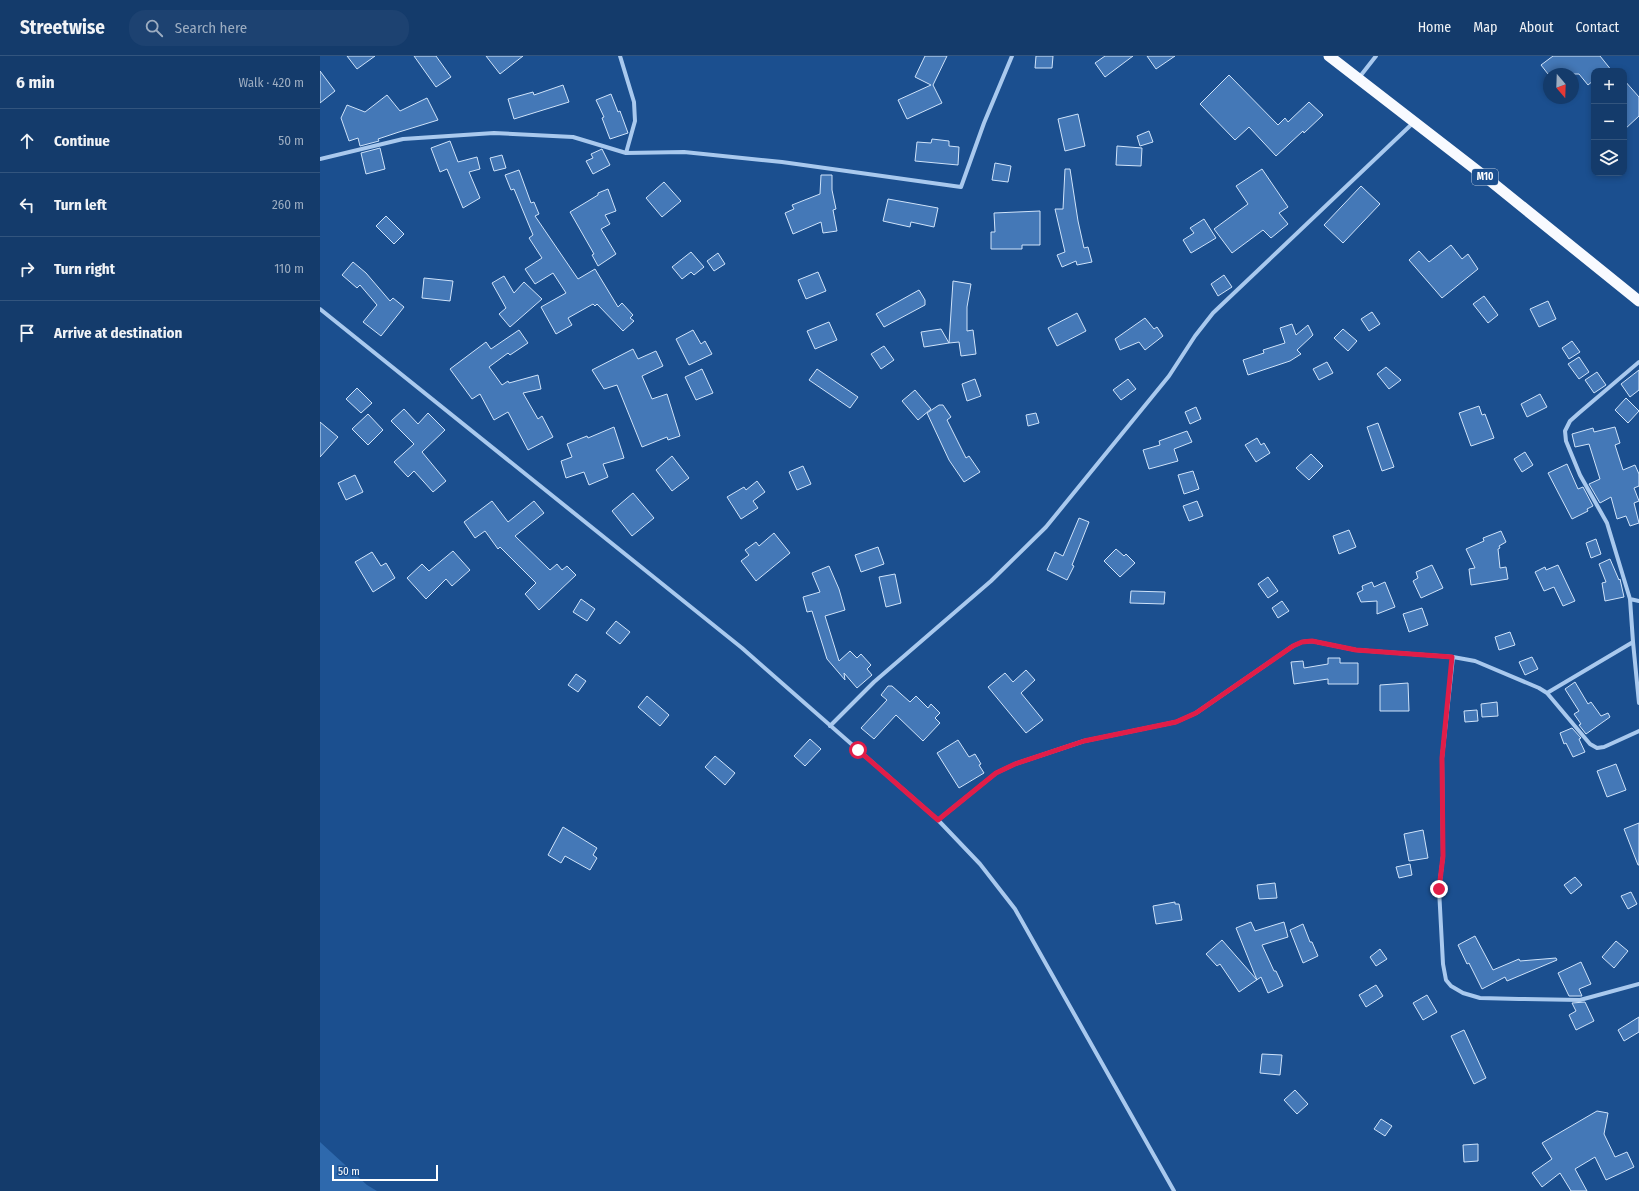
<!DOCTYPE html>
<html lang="en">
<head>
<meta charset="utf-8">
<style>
	body { margin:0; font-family:"Fira Sans Condensed",sans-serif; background:#1d4271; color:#f1f3f6 }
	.controls { position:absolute; right:12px; top:12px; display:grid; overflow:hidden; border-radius:8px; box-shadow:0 2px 6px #0003 }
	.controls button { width:36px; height:36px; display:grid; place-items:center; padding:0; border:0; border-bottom:1px solid #33557e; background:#143b6b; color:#f1f3f6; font:20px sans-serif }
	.compass { position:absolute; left:1223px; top:12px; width:36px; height:36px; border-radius:50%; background:#143b6b; box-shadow:0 2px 6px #0003; rotate:161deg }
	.scale { position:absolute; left:12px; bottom:10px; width:106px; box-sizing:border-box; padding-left:4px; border:2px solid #fff; border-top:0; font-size:11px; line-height:14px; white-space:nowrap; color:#fff; -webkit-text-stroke:3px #1b4f8f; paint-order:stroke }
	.stop { position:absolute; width:12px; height:12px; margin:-9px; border:3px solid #e11d48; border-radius:50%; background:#fff }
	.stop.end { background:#e11d48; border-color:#fff; box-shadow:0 1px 4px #0008 }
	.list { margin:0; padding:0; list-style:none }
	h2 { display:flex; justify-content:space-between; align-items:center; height:52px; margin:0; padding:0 16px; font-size:17px }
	h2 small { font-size:13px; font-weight:400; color:#9dadc1 }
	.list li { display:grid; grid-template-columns:26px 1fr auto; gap:12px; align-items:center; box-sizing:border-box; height:64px; padding:0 16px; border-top:1px solid #33557e }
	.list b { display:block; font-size:15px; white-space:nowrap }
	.list em { font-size:13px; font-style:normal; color:#9dadc1 }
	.icon { flex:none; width:22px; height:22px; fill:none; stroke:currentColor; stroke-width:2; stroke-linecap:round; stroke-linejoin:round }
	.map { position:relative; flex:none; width:1319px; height:1135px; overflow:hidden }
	header { display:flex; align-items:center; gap:24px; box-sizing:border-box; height:56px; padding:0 20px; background:#143b6b; border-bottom:1px solid #33557e }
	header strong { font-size:19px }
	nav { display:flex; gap:22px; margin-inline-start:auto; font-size:14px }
	.search { width:280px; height:36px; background:#1d4271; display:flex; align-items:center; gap:10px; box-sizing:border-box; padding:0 14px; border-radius:16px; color:#9dadc1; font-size:15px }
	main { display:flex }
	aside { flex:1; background:#143b6b }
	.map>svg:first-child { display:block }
	.green { fill:#2e69ad }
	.building { fill:#4478b7; stroke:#cfe3fa }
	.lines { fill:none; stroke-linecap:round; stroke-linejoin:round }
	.minor { stroke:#a9c9ee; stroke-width:4 }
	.trunk { stroke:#f8faff; stroke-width:11 }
	.route { stroke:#e11d48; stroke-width:5 }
	.labels { text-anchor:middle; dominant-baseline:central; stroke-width:3; stroke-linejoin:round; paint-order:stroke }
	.shield { fill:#1b4f8f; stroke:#bbcadd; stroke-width:1 }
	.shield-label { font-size:10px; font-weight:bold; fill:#fff }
</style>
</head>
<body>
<header>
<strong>Streetwise</strong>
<div class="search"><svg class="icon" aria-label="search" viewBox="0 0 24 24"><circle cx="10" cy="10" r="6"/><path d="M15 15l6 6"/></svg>Search here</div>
<nav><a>Home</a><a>Map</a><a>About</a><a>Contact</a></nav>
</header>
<main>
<aside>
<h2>6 min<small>Walk · 420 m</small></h2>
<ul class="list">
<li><svg class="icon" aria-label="ahead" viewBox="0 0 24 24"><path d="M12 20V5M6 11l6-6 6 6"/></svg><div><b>Continue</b></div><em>50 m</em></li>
<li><svg class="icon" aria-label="left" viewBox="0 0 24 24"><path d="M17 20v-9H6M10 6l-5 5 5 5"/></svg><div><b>Turn left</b></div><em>260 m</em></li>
<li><svg class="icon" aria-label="right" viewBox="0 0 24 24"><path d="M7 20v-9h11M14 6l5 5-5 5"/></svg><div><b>Turn right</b></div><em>110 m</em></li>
<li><svg class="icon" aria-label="arrive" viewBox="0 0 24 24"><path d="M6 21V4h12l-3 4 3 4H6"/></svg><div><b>Arrive at destination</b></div></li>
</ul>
</aside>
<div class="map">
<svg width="1319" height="1135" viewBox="0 0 1319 1135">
	<rect width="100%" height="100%" fill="#1b4f8f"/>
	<!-- green -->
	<path class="green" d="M0 1086 47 1129 57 1135H0Z"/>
	<!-- building -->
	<path class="building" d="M27 0H55L37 13Z
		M94 0H116L131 21 116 31Z
		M166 0H203L180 18Z
		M605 0H627L613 29 622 47 587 63 578 44 611 29 595 21Z
		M716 0H733L732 12H715Z
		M785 0H813L785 21 775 7Z
		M827 0H855L836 13Z
		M1233 0H1280L1292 15H1274V24L1268 29 1259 18H1228L1221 9Z
		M0 15 15 35 0 47Z
		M909 19 958 69 965 62 968 66 989 46 1003 59 984 77 983 75 956 100 929 71 915 84 880 48Z
		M1304 24 1319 41V60L1304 74Z
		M243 29 249 46 194 63 188 43 213 36 214 39Z
		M291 38 298 56 300 55 308 77 290 83 282 62 284 61 276 44Z
		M67 39 80 55 107 42 118 64 79 76 58 83 59 85 40 90 38 82 29 85 21 62 27 49 45 56Z
		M758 58 765 90 745 95 738 63Z
		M829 75 833 86 820 90 817 80Z
		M612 83 629 85V90L639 91 638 109 595 105 597 86 611 87Z
		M130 85 138 106 157 101 160 113 149 116 160 142 143 152 127 113 120 116 111 92Z
		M797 90 822 92 821 110 796 109Z
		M60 92 65 113 46 118 41 97Z
		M282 93 290 109 273 118 266 105 273 102 271 98Z
		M182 99 186 112 174 115 170 102Z
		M675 107 691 110 688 126 672 124Z
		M745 113H750L758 165 764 192 768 191 772 206 757 209 756 205 742 211 737 199 745 196 735 153H743Z
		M942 113 968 151 959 157 968 168 951 182 943 174 912 197 894 173 928 148 916 130Z
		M199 114 211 147 214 146 219 158 215 160 258 223 275 213 298 251 302 247 313 259 310 262 314 265 303 275 277 248 275 250 273 248 248 262 252 269 236 278 221 251 246 237 233 217 215 228 205 213 222 202 209 182 213 179 194 133 191 134 185 119Z
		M501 119H512V134L516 153 513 154 517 175 503 177 501 166 473 178 465 157 474 153 472 149 500 138Z
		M344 126 361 145 342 161 326 142Z
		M1041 130 1060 148 1023 187 1004 169Z
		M288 133 296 155 285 159 290 168 281 173 296 198 278 210 272 199 274 198 250 156 278 139V137Z
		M568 143 618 152 614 171 591 166 590 171 563 165Z
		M720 155V189H702V193H671V176H675L674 157Z
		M66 160 84 178 74 188 56 170Z
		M884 163 896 182 871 197 863 184 874 177 870 172Z
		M1131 189 1142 203 1148 198 1158 213 1122 242 1089 204 1099 195 1109 206Z
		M371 196 384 211 374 219 371 216 362 223 352 211Z
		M398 197 405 208 394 215 387 205Z
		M33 206 46 217 70 245 73 242 84 251 61 280 43 266 57 249 40 229 37 232 22 219Z
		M498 216 506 235 486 243 478 224Z
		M904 219 912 231 898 240 891 228Z
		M184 220 194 237 204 226 222 243 190 271 179 258 186 252 172 227Z
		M104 222 133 225 130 245 102 242Z
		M633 225 651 228 647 251V275L653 274 656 298 641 300 639 286 629 287Z
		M599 234 605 244V249L564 271 556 258Z
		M1164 240 1178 259 1168 267 1153 248Z
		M1228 245 1236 263 1219 271 1210 253Z
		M1052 256 1060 268 1049 275 1041 263Z
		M757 257 766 275 737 290 728 272Z
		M825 262 834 273 837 271 843 280 825 294 819 286 800 294 795 283Z
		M509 266 517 284 495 293 487 275Z
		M972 268 976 279 988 269 993 279 977 294 981 298 970 305 928 319 923 304 944 297 943 294 965 287 960 272Z
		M621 273 629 287 604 291 601 276Z
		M1023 273 1037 285 1028 295 1014 282Z
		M199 274 208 287 190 299 188 297 169 311 182 329 188 325 189 327 218 319 221 333 203 337 218 363 222 360 233 381 208 394 188 356 174 364 160 338 152 343 130 313 166 286 171 293Z
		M373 274 381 288 385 285 392 298 369 309 356 283Z
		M1252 285 1260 296 1249 303 1242 292Z
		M564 290 574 304 561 313 551 298Z
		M313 293 318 303 336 295 343 310 322 320 332 343 347 338 360 380 348 384 347 381 322 391 297 329 284 333 272 314Z
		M1259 301 1269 316 1259 323 1248 308Z
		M1007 306 1013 317 999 324 993 313Z
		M1066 311 1081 324 1069 333 1057 318Z
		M382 313 393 337 376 344 365 321Z
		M497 313 538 341 530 352 489 324Z
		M1319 314V334L1310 341 1301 328Z
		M1277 316 1286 329 1274 337 1265 324Z
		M655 323 661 340 647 345 642 328Z
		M808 323 816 333 801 344 793 334Z
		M37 332 52 347 41 357 26 343Z
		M595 334 611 353 598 364 582 345Z
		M1220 338 1227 351 1207 361 1201 348Z
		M1306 342 1319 355 1308 367 1295 354Z
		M619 349H623L631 361 627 364 646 402 649 400 660 416 644 426 629 404 607 357Z
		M1159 350 1162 359 1165 358 1174 382 1151 390 1139 357Z
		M876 351 881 363 870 368 865 356Z
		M84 353 98 368 108 357 125 374 102 396 126 425 113 436 94 415 88 421 74 406 94 388 71 365Z
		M716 357 719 367 708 370 706 359Z
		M48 358 63 374 48 389 32 373Z
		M0 366 18 381 0 401Z
		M1058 367 1074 411 1062 415 1047 371Z
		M294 371 304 402 283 408 288 421 269 429 264 416 246 422 241 405 252 401 247 388 267 380 268 382Z
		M1295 371 1300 387 1295 389 1303 414 1315 409 1319 418V430L1314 432 1319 445 1314 447 1319 467 1310 470 1306 460 1297 463 1291 441 1280 447 1269 428 1280 423 1269 388 1255 391 1252 378 1273 372 1274 376Z
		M867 375 872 386 854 393 858 405 829 413 823 394 840 389 839 385Z
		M937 382 941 389 944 387 950 397 936 406 925 389Z
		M1205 396 1213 409 1202 416 1194 403Z
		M991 398 1003 410 989 424 976 412Z
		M352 400 369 422 352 435 336 414Z
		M1247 408 1258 433 1263 431 1273 450 1267 453 1268 455 1252 463 1228 417Z
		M483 410 491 428 477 434 469 416Z
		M873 415 879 433 864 438 858 419Z
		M35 419 43 436 26 444 18 427Z
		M437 425 445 436 433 445 438 452 421 463 407 441 424 431 426 434Z
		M313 437 334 462 312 480 292 455Z
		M172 445 188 466 214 445 224 457 195 480 230 514 237 508 242 514 247 510 256 519 219 554 205 538 216 527 180 491 178 493 165 475 155 482 144 466Z
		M877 445 883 460 869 465 863 450Z
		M759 462 769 466 752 509 754 510 747 524 727 514 735 496 743 500Z
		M1029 474 1036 491 1019 498 1013 480Z
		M1181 475 1186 486 1179 490 1180 492 1178 493 1180 512 1186 511 1188 523 1151 529 1149 513 1155 512 1146 493 1164 485 1163 482Z
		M454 477 470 497 436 525 421 505 429 499 425 494 436 486 439 490Z
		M1276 483 1281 498 1271 502 1266 487Z
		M558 491 564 508 541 516 535 499Z
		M796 493 804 500 806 498 815 507 800 521 784 505Z
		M133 495 150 514 132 530 126 523 106 543 87 522 102 508 109 515Z
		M52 496 61 510 66 507 75 522 53 536 35 506Z
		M1290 503 1299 524 1300 523 1304 541 1285 545 1282 527 1286 526 1279 508Z
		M1112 509 1123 532 1101 542 1093 525 1098 522 1096 516Z
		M1238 509 1255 545 1243 550 1234 531 1224 535 1215 516 1225 511 1226 514Z
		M509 510 519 533 525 554 505 560 519 605 530 595 537 602 541 598 551 609 547 613 552 619 537 632 524 617 525 624 507 603 492 555 487 556 483 541 500 536 492 517Z
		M575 518 581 547 566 551 559 521Z
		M948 521 958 535 948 542 938 528Z
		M1052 526 1054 531 1065 526 1075 551 1057 558V545L1041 546 1037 537 1043 534 1042 530Z
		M811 535 845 536 844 548 810 547Z
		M261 543 275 553 267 565 253 556Z
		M962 545 969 555 958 562 952 552Z
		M1102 552 1108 569 1089 576 1083 558Z
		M296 565 310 576 300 588 286 577Z
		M1190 576 1195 589 1179 594 1175 581Z
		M1212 601 1218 613 1205 619 1199 606Z
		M1008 602H1020V607H1038V628H1008V623L974 628 971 606 983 605 984 612 1008 608Z
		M706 614 715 624 701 637 723 664 706 677 668 631 685 617 693 626Z
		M256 618 266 625 258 636 248 629Z
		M1255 626 1268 648 1271 646 1281 660 1288 657 1290 661 1266 678 1259 669 1261 668 1254 658 1259 655 1245 633Z
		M1088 627 1089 655H1060V629Z
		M568 630H572L590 646 596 640 608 652 611 648 620 657 615 662 620 667 603 685 576 659 554 683 541 672 567 644 561 639Z
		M327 640 349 659 340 670 318 651Z
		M1177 646 1178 660 1162 661 1161 648Z
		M1157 654 1158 665 1145 666 1144 655Z
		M1252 672 1261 682 1259 683 1265 696 1253 701 1246 687 1244 688 1240 677Z
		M490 683 501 693 485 710 474 700Z
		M638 684 649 701 655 698 661 708 659 709 664 717 639 732 617 697Z
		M395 700 415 717 405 729 385 711Z
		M1296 708 1306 734 1287 741 1277 715Z
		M1319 767V809H1318L1304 773Z
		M243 771 277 792 273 799 277 802 270 814 245 800 241 807 228 799Z
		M1103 774 1108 802 1089 805 1084 778Z
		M1090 808 1092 819 1079 822 1076 811Z
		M1255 821 1262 829 1251 838 1244 829Z
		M955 827 957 842 939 843 937 829Z
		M1311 836 1317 848 1308 853 1301 840Z
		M855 846V848H859L862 864 836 868 833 850Z
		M931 866 935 875 964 866 968 881 942 889 954 915H956L963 930 948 937 941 921 919 936 900 908 897 910 886 898 902 884 937 924 916 872Z
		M983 868 990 886H992L998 900 983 907 970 874Z
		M1155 880 1173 914 1199 903 1200 905 1236 902 1237 904 1187 925 1185 921 1162 933 1149 907 1147 908 1138 889Z
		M1296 885 1308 895 1294 912 1282 901Z
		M1060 893 1067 903 1056 910 1050 901Z
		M1261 906 1271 928 1259 933 1262 940H1249L1238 917Z
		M1056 929 1063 940 1046 951 1039 939Z
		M1107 939 1117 956 1103 964 1093 947Z
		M1265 946 1274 965 1256 974 1249 959 1256 955 1252 947Z
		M1319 961V976L1304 985 1298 974Z
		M1144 974 1166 1022 1154 1028 1131 980Z
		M942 998 962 999 960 1019 940 1017Z
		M975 1034 988 1048 977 1058 964 1044Z
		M1277 1055 1288 1057 1284 1078 1295 1101 1307 1096 1314 1111 1286 1124 1275 1101 1255 1113 1267 1135H1251L1240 1117 1222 1131 1212 1117 1232 1103 1222 1087Z
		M1061 1063 1072 1070 1065 1080 1054 1073Z
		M1158 1088V1105L1144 1106 1143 1089Z"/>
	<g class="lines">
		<!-- minor -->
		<path class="minor" d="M300 0 314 46 315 65 306 97
			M1038 23 1056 0
			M0 103 83 83 174 77 253 81 306 97 364 96 462 106 641 131 664 67 692 0
			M0 253 422 592 618 764 660 808 695 853 854 1135
			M1310 543 1319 545
			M1313 586 1310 543 1287 467 1260 419 1246 385 1245 375 1250 365 1259 357 1319 306
			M1133 601 1122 702 1123 800 1119 833 1123 908 1126 924 1131 930 1143 937 1160 942 1199 943 1260 944 1319 928
			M1227 637 1313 586 1319 647
			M510 670 554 626 671 525 726 471 849 320 875 280 893 257 1093 67
			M618 764 676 717 695 708 764 685 856 666 876 657 973 590 982 586 992 585 1036 594 1133 601 1155 605 1219 632 1227 637 1270 688 1277 692 1284 691 1319 675"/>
		<!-- trunk -->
		<path class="trunk" d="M1009 0 1168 123 1319 245"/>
	</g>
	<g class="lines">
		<!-- route -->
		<path class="route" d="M538 694 618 764 676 717 695 708 764 685 856 666 876 657 973 590 982 586 992 585 1036 594 1132 601 1122 702 1123 800 1119 833"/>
	</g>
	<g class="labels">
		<!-- shield labels -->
		<rect class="shield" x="1152" y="113" width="26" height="16" rx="3"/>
		<g class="shield-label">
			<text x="1165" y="121">M10</text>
		</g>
	</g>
</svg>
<div class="controls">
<button>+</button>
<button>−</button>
<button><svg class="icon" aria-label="layers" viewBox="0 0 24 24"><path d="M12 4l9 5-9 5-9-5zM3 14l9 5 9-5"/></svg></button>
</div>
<svg class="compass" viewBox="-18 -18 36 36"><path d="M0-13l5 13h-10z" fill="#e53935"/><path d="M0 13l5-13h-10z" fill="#9dadc1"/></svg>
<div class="scale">50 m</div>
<div class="stop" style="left:538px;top:694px"></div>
<div class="stop end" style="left:1119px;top:833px"></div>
</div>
</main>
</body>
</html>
